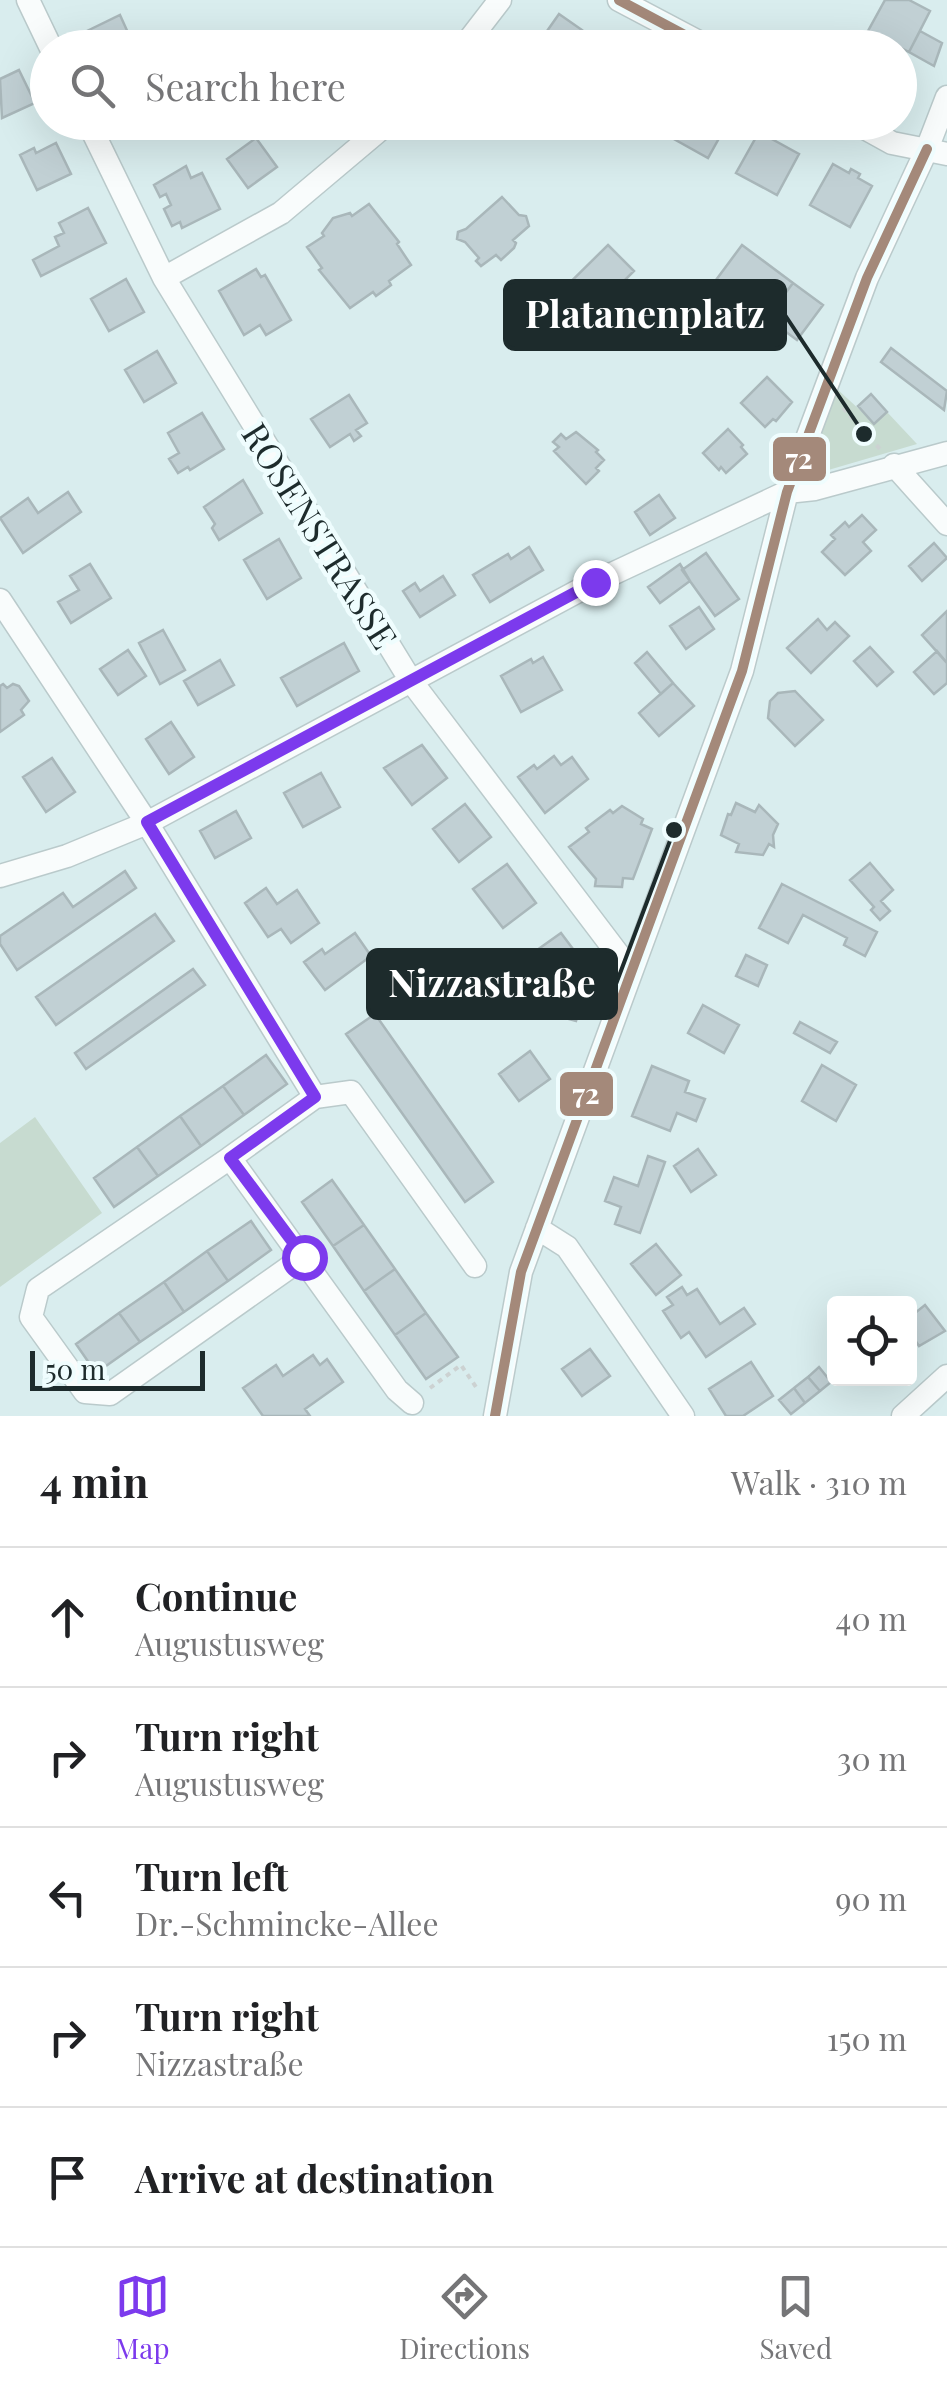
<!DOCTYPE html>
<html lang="en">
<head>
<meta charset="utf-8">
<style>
	body { margin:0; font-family:"Playfair Display",serif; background:#f2f2f2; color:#202124 }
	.controls { position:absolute; right:30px; bottom:30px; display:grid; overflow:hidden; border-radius:10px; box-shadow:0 10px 40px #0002 }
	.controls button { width:90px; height:90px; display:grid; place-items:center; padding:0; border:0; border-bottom:2px solid #e0e0e0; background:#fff; color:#202124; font:50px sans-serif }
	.scale { position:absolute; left:30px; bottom:25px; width:175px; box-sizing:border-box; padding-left:10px; border:5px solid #1d2b2c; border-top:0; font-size:28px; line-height:35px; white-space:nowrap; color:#1d2b2c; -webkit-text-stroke:8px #effdfe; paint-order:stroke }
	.stop { position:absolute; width:30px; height:30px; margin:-22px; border:8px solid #7c3aed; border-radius:50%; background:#fff }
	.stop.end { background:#7c3aed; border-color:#fff; box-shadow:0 2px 10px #0008 }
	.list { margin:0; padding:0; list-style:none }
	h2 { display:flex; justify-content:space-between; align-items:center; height:130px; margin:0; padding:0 40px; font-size:42px }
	h2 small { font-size:32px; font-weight:400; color:#757577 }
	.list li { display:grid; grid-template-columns:65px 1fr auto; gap:30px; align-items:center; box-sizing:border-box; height:140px; padding:0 40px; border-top:2px solid #e0e0e0 }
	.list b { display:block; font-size:38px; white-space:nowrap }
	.list p { margin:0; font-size:32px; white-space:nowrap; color:#757577 }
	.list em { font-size:32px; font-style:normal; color:#757577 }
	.icon { flex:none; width:55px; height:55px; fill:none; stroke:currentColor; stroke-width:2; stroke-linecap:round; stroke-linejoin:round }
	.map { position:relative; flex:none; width:947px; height:1416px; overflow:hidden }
	.search { position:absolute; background:#fff; box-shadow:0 10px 40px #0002; left:30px; right:30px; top:30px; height:110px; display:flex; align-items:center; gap:25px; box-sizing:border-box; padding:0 35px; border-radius:55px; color:#757577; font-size:38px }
	.sheet { height:830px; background:#fff }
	nav { display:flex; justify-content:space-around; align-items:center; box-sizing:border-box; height:140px; border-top:2px solid #e0e0e0; background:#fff; font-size:28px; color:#757577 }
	nav a { display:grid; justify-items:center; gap:5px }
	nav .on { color:#7c3aed }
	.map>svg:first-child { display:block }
	.green { fill:#c7dbd0 }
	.building { fill:#c1d0d4; stroke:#a9b7ba; stroke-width:2.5 }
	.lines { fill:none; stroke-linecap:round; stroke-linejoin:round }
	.minor-casing { stroke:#bacacb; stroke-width:25 }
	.path { stroke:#ccd2d2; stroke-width:4; stroke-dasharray:5 5; stroke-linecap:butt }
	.minor { stroke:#f9fcfc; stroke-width:22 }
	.bus-1-casing { stroke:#effdfe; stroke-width:18 }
	.bus-1 { stroke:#a4897a; stroke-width:10 }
	.route { stroke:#7c3aed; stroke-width:12 }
	.labels { text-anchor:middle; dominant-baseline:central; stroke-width:9; stroke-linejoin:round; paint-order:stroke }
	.street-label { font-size:35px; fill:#1d2b2c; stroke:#effdfe }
	.leader { fill:none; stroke:#1d2b2c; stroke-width:4 }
	.callout-dot { fill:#1d2b2c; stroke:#effdfe; stroke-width:4 }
	.callout { fill:#1d2b2c; stroke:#1d2b2c; stroke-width:4 }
	.callout-label { font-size:38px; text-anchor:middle; font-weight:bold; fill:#fff }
	.line-badge { stroke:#effdfe; stroke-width:4 }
	.badge-label { font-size:28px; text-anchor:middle; font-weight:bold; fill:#fff }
</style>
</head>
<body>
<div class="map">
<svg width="947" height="1416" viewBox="0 0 947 1416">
	<rect width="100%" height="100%" fill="#d9edee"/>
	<!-- green -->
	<path class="green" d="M836 388 874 423 887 412 917 444 825 471 813 459Z
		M35 1117 102 1213 0 1287V1143Z"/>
	<!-- building -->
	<path class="building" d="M885 0H909L930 11 909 52 868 31Z
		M559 14 582 30 570 48H549L540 41Z
		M120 15 134 46 95 48 87 31Z
		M920 31 942 43 934 66 909 52Z
		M19 70 35 103 2 118 0 79Z
		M672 122H728L708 158 665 134Z
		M759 132 799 154 777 195 736 173Z
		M256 138 277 167 248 188 227 159Z
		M56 143 71 174 37 190 20 155 34 148 36 153Z
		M833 164 849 173 851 169 860 174 858 178 872 186 850 227 810 205Z
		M186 166 191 178 202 173 220 209 182 228 180 222 172 226 164 209 171 205 166 194 160 197 154 185Z
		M502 197 519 215 526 216 529 226 513 240 516 243 514 248 501 260 496 255 481 266 476 261 479 258 465 242 457 239 458 232 466 229Z
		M369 204 399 242 397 244 411 265 389 281 391 285 376 296 373 292 350 308 319 270 322 268 307 247 324 236 322 233 333 218 350 213 352 216Z
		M88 208 106 243 41 276 33 260 59 246 55 237 64 233 59 223Z
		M608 245 634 271 559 346 533 319Z
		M742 245 793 283 767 318 716 280Z
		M256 269 261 277 265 275 291 320 266 335 260 325 244 335 219 291Z
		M126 279 144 312 109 331 91 299Z
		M793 283 823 305 797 340 767 318Z
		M891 348 947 391 944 410 881 362Z
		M157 351 176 383 144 402 125 370Z
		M767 377 792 402 776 421 773 419 765 427 741 403Z
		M871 394 887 412 874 424 858 406Z
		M349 395 367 423 356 430 361 436 354 441 350 434 330 447 311 419Z
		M202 413 224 449 190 470 188 467 178 473 169 459 179 453 168 433Z
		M728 429 743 445 741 447 747 454 726 473 721 467 719 470 703 453Z
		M576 432 598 450 596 452 604 460 596 468 599 471 586 484 554 451 559 447 553 442 561 434 566 439Z
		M243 480 262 513 219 540 212 528 215 524 204 507Z
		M68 492 81 512 23 553 0 518 28 498 38 513Z
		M659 495 675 518 650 535 635 512Z
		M862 515 876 530 863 542 871 551 845 575 822 552 835 539 831 535 845 522 849 527Z
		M279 539 301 578 267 599 244 560Z
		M934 543 947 558 922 581 909 566Z
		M529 547 543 570 490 602 473 575 508 554 511 559Z
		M706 553 739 599 715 616 682 570Z
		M90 564 111 598 71 623 58 602 79 590 70 576Z
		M680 564 690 581 660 603 648 587Z
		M443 576 455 595 420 617 403 591 415 583 420 591Z
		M699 607 714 629 686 649 670 626Z
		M947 611V663L922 635Z
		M818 619 827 630 835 622 849 636 811 673 787 648Z
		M163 630 185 670 160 684 139 643Z
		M344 643 359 671 297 706 281 678Z
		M870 647 893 672 877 686 854 661Z
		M128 650 146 676 118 695 100 669Z
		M937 651 947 663V683L934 694 914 672Z
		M647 652 673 683 661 694 635 663Z
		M543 657 562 690 521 712 501 676 531 659 533 663Z
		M220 660 234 685 198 705 184 681Z
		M673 683 694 706 659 736 639 713Z
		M3 684 7 688 13 684 19 686 29 701 21 710 24 715 0 732V686Z
		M795 691 823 720 795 746 768 718 770 701 778 693Z
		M171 722 194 757 169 774 146 739Z
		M422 745 447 778 412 805 384 768Z
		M554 756 561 765 572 757 588 779 545 813 518 777 534 765 537 769Z
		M52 758 75 792 46 812 23 777Z
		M321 773 340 807 303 827 284 793Z
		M736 803 755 812 759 805 778 824 773 835 774 847 769 844 763 855 736 852 739 844 721 835 728 814 731 815Z
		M465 804 491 837 459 862 433 829Z
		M622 806 643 819 641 824 652 829 633 879 623 878 622 887 595 886 596 879 569 847 589 832 586 828 610 810 613 813Z
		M236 811 251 838 215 858 200 831Z
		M870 863 893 890 881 901 890 911 880 920 871 910 874 907 850 880Z
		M507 864 536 903 503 928 473 889Z
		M125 871 136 888 17 970 0 944V936L63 893 73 907Z
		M782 884 877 932 865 956 844 945 847 938 803 915 788 943 759 928Z
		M266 888 277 904 297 890 319 923 291 943 281 929 268 937 245 903Z
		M155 914 174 941 56 1025 36 997Z
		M355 933 371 956 325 990 304 962 322 949 325 954Z
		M561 933 582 961 587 987 576 1021 540 1011 547 991 542 971 530 955Z
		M746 955 767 965 758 986 736 976Z
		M193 969 205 985 86 1069 75 1053Z
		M703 1005 739 1025 724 1053 688 1033Z
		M375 1014 493 1182 465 1202 346 1034Z
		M800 1022 837 1042 830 1053 794 1033Z
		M530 1051 550 1079 519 1101 499 1074Z
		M266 1055 287 1084 244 1115 223 1086Z
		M822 1065 856 1085 836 1121 802 1101Z
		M652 1066 689 1081 685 1092 705 1099 696 1121 677 1113 670 1131 632 1116Z
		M223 1086 244 1115 201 1146 180 1116Z
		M180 1116 201 1146 158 1176 137 1147Z
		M137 1147 158 1176 114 1207 94 1178Z
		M698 1149 716 1175 691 1192 674 1166Z
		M648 1156 665 1162 640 1233 615 1224 621 1207 605 1201 614 1177 638 1186Z
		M332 1180 364 1225 333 1246 302 1202Z
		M251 1221 271 1250 228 1281 207 1251Z
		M364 1225 395 1269 364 1291 333 1246Z
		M656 1244 681 1275 656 1295 631 1264Z
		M207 1251 228 1281 184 1312 164 1282Z
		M395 1269 426 1313 395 1335 364 1291Z
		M164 1282 184 1312 140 1342 119 1313Z
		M682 1287 687 1295 697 1289 720 1324 744 1308 755 1324 706 1357 689 1332 681 1338 663 1311 673 1305 667 1297Z
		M925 1305 945 1331 919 1346 910 1333V1317Z
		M119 1313 140 1342 96 1373 76 1344Z
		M426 1313 458 1357 426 1379 395 1335Z
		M590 1349 610 1376 582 1396 562 1369Z
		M313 1355 320 1365 327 1359 343 1382 305 1409 310 1416H263L243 1388 276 1365 283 1376Z
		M751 1362 773 1396 743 1416H726L709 1389Z
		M819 1367 831 1382 820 1391 808 1377Z
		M808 1377 820 1391 805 1403 794 1388Z
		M794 1388 805 1403 791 1414 779 1400Z"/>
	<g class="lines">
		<defs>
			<path id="minor" d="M28 0 51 48
				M619 0 710 48
				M463 48 500 0
				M88 122 164 278 411 681 630 970
				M854 122 892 143 947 154
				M164 278 281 213 389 122
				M894 465 947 524
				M0 600 147 823 315 1097
				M0 876 67 856 147 823 595 582 787 492 815 489 947 453
				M230 1158 38 1289 31 1317 85 1392 110 1394 304 1257
				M537 1228 567 1247 683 1416
				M412 1403 397 1390 230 1158 315 1097 351 1092 475 1266
				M495 1416 521 1272 742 671 787 492 867 278 927 149 947 97
				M903 1416 947 1376"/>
		</defs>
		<!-- minor casing -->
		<use href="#minor" class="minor-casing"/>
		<!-- path -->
		<path class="path" d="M843 408 880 449
			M430 1388 461 1365 476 1387"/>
		<!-- minor -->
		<use href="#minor" class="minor"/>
		<defs>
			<path id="bus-1" d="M619 0 709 48
				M495 1416 521 1272 742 671 787 492 867 278 927 149"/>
		</defs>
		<!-- bus-1 casing -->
		<use href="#bus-1" class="bus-1-casing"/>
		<!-- bus-1 -->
		<use href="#bus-1" class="bus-1"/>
	</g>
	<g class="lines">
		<!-- route -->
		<path class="route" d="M304 1257 230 1158 315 1097 147 822 595 582"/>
	</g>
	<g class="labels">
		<!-- street labels -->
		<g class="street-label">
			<text transform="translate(321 535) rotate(58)">ROSENSTRASSE</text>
		</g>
	</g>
	<!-- callouts -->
	<path class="leader" d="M864 434L785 315M674 830L616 984"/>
	<g class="callout-dot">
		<circle cx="864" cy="434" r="10"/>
		<circle cx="674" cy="830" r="10"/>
	</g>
	<g class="callout">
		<rect x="505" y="281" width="280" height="68" rx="10"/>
		<rect x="368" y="950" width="248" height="68" rx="10"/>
	</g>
	<g class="callout-label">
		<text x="645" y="328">Platanenplatz</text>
		<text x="492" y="997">Nizzastraße</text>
	</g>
	<g class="line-badge">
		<rect x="771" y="435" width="57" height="48" rx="10" fill="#a4897a"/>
		<rect x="558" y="1070" width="57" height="48" rx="10" fill="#a4897a"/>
	</g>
	<g class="badge-label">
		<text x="799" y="469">72</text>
		<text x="586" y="1104">72</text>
	</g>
</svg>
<div class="controls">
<button><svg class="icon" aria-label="locate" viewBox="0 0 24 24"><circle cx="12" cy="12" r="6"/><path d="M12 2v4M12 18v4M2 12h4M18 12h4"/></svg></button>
</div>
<div class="scale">50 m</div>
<div class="stop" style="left:304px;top:1257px"></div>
<div class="stop end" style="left:595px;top:582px"></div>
<div class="search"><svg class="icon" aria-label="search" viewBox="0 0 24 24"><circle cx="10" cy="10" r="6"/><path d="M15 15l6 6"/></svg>Search here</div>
</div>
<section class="sheet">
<h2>4 min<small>Walk · 310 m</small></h2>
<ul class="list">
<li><svg class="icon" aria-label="ahead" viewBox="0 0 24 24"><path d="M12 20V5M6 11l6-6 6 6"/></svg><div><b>Continue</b><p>Augustusweg</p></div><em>40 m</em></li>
<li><svg class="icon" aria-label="right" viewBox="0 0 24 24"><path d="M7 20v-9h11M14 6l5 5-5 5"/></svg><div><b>Turn right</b><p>Augustusweg</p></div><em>30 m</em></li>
<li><svg class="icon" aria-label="left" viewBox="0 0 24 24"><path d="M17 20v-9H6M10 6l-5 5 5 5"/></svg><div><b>Turn left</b><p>Dr.-Schmincke-Allee</p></div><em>90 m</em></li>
<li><svg class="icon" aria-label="right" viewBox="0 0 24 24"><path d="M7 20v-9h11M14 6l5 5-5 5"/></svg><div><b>Turn right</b><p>Nizzastraße</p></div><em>150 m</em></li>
<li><svg class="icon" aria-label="arrive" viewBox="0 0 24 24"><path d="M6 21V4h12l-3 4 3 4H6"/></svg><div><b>Arrive at destination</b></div></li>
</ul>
</section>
<nav>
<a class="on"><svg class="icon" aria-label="map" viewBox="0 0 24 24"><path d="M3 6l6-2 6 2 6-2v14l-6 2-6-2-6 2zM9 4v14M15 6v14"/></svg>Map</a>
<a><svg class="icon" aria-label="directions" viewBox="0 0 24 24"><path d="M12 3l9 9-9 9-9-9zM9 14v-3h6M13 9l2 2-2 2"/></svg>Directions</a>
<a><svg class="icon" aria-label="saved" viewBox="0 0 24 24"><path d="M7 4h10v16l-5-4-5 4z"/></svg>Saved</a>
</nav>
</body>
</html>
